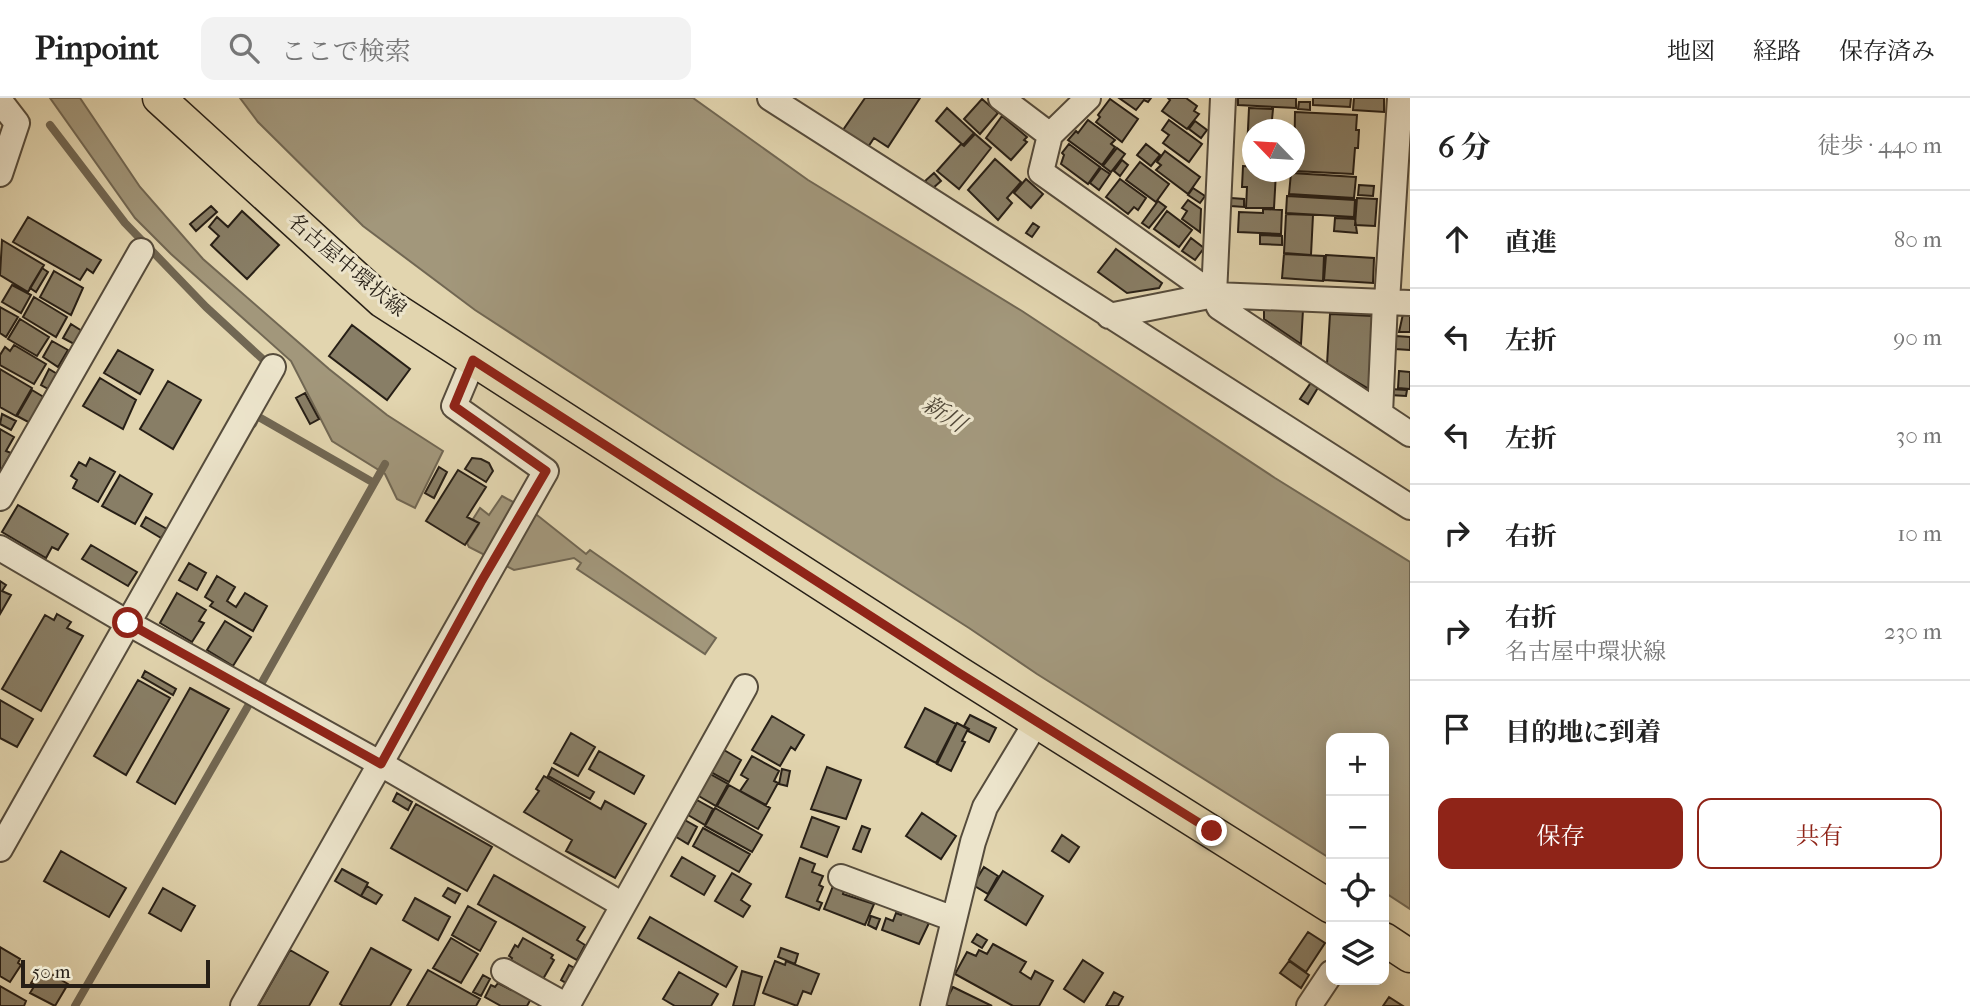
<!DOCTYPE html>
<html lang="ja">
<head>
<meta charset="utf-8">
<style>
	body { margin:0; font-family:"IM FELL French Canon","Noto Serif JP",serif; background:#f2f2f2; color:#222 }
	.controls { position:absolute; right:21px; bottom:21px; display:grid; overflow:hidden; border-radius:14px; box-shadow:0 4px 18px #0003 }
	.controls button { width:63px; height:63px; display:grid; place-items:center; padding:0; border:0; border-bottom:2px solid #e0e0e0; background:#fff; color:#222; font:35px sans-serif }
	.compass { position:absolute; left:1242px; top:21px; width:63px; height:63px; border-radius:50%; background:#fff; box-shadow:0 4px 18px #0003; rotate:295deg }
	.scale { position:absolute; left:21px; bottom:18px; width:189px; box-sizing:border-box; padding-left:7px; border:4px solid #271f16; border-top:0; font-size:19px; line-height:24px; white-space:nowrap; color:#271f16; -webkit-text-stroke:5px #ece4cb; paint-order:stroke }
	.stop { position:absolute; width:21px; height:21px; margin:-16px; border:5px solid #8f2418; border-radius:50%; background:#fff }
	.stop.end { background:#8f2418; border-color:#fff; box-shadow:0 2px 7px #0008 }
	.list { margin:0; padding:0; list-style:none }
	h2 { display:flex; justify-content:space-between; align-items:center; height:91px; margin:0; padding:0 28px; font-size:30px }
	h2 small { font-size:23px; font-weight:400; color:#767676 }
	.list li { display:grid; grid-template-columns:46px 1fr auto; gap:21px; align-items:center; box-sizing:border-box; height:98px; padding:0 28px; border-top:2px solid #e0e0e0 }
	.list b { display:block; font-size:26px; white-space:nowrap }
	.list p { margin:0; font-size:23px; white-space:nowrap; color:#767676 }
	.list em { font-size:23px; font-style:normal; color:#767676 }
	.actions { display:flex; gap:14px; padding:21px 28px }
	.actions a { flex:1; padding:16px 0; border:2px solid #8f2418; border-radius:14px; text-align:center; font-size:24px; color:#8f2418 }
	.actions .main { background:#8f2418; color:#fff }
	.icon { flex:none; width:38px; height:38px; fill:none; stroke:currentColor; stroke-width:2; stroke-linecap:round; stroke-linejoin:round }
	.map { position:relative; flex:none; width:1410px; height:908px; overflow:hidden }
	header { display:flex; align-items:center; gap:42px; box-sizing:border-box; height:98px; padding:0 35px; background:#fff; border-bottom:2px solid #e0e0e0 }
	header strong { font-size:33px }
	nav { display:flex; gap:38px; margin-inline-start:auto; font-size:24px }
	.search { width:490px; height:63px; background:#f2f2f2; display:flex; align-items:center; gap:18px; box-sizing:border-box; padding:0 24px; border-radius:14px; color:#767676; font-size:26px }
	main { display:flex }
	aside { flex:1; background:#fff }
	.map>svg:first-child { display:block }
	.water { fill:#a2977b; stroke:#716753; stroke-width:2 }
	.lines { fill:none; stroke-linecap:round; stroke-linejoin:round }
	.stream { stroke:#716753; stroke-width:8 }
	.building { fill:#887e66; stroke:#271f16; stroke-width:2 }
	.minor-casing { stroke:#564c3c; stroke-width:28 }
	.major-casing { stroke:#271f16; stroke-width:35 }
	.minor { stroke:#ece4cb; stroke-width:24 }
	.major { stroke:#e2d5af; stroke-width:32 }
	.route { stroke:#8f2418; stroke-width:9 }
	.labels { text-anchor:middle; dominant-baseline:central; stroke-width:6; stroke-linejoin:round; paint-order:stroke }
	.street-label { font-size:21px; fill:#271f16; stroke:#ece4cb }
	.water-label { font-size:23px; font-style:italic; fill:#524939; stroke:#ece4cb }
</style>
</head>
<body>
<header>
<strong>Pinpoint</strong>
<div class="search"><svg class="icon" aria-label="search" viewBox="0 0 24 24"><circle cx="10" cy="10" r="6"/><path d="M15 15l6 6"/></svg>ここで検索</div>
<nav><a>地図</a><a>経路</a><a>保存済み</a></nav>
</header>
<main>
<div class="map">
<svg width="1410" height="908" viewBox="0 0 1410 908">
	<rect width="100%" height="100%" fill="#e2d5af"/>
	<filter id="stains"><feTurbulence type="fractalNoise" baseFrequency=".00286" numOctaves="4"/><feColorMatrix values="0 0 0 0 .2 0 0 0 0 .09 0 0 0 0 .02 0 0 0 .5 -.17"/></filter>
	<radialGradient id="worn" r=".72"><stop offset=".6" stop-color="#630" stop-opacity="0"/><stop offset="1" stop-color="#630" stop-opacity=".3"/></radialGradient>
	<!-- water -->
	<path class="water" d="M50 0H80L140 89 203 161 329 271 387 317 443 353 415 410 397 401 385 376 332 343 291 263 171 156 135 120Z
		M240 0H693L808 82 1022 213 1275 380 1410 464V811L1384 794V640H1331V761L1037 576 969 530 684 348 475 212 363 128 258 24Z
		M502 398 537 417 586 456 590 452 716 540 705 556 577 471 581 465 574 460 514 472 469 449 467 445 479 426 473 421 480 410 489 417Z"/>
	<g class="lines">
		<!-- stream -->
		<path class="stream" d="M50 27 125 125 206 209 268 266 267 267
			M253 326 257 318 374 385
			M261 586 385 366
			M75 908 248 608"/>
	</g>
	<!-- building -->
	<path class="building" d="M865 0H920L888 49 874 40 868 49 843 32Z
		M1119 0H1151L1148 4 1144 2 1136 12Z
		M1168 0H1186L1197 8 1194 13 1199 16 1187 31 1162 13 1170 2Z
		M1238 0H1296V10L1238 7Z
		M1313 0H1351L1350 9 1313 7Z
		M1354 0H1384V14L1353 12Z
		M982 1 998 15 980 36 964 21Z
		M1110 1 1138 21 1122 44 1096 24 1100 19 1098 17Z
		M1299 4H1310V12L1298 11Z
		M947 10 974 35 963 47 936 23Z
		M1249 10 1273 11 1271 32H1252V53L1247 52Z
		M1295 14 1357 17 1356 32H1359L1358 50H1355L1353 76 1294 73Z
		M1002 18 1027 39 1024 42 1027 44 1011 62 986 40Z
		M1088 22 1115 42 1111 46 1115 49 1102 67 1068 42 1076 33 1078 35Z
		M1169 22 1202 46 1189 64 1163 45 1169 37 1162 32Z
		M1195 23 1207 32 1201 40 1189 31Z
		M975 36 991 50 959 91 937 73 961 46 964 48Z
		M1069 46 1100 69 1088 86 1061 66 1064 57 1062 55Z
		M1146 46 1160 57 1151 68 1137 57Z
		M1117 50 1125 56 1111 74 1103 68Z
		M1165 53 1200 79 1188 96 1156 72 1161 67 1157 64Z
		M995 61 1021 84 1007 100 1012 105 998 122 968 92Z
		M1122 62 1128 67 1120 78 1114 73Z
		M1140 64 1169 86 1156 104 1126 82Z
		M1243 68 1252 69V74H1276L1274 110H1246L1247 89H1242Z
		M1101 70 1110 76 1099 92 1090 85Z
		M934 75 941 83 932 91 925 83Z
		M1291 75 1356 79 1354 100 1289 96Z
		M1026 81 1043 96 1031 110 1014 95Z
		M1120 81 1146 100 1138 112 1134 109 1128 116 1106 99Z
		M1359 87 1374 88 1373 98 1358 97Z
		M1193 90 1205 98 1200 105 1188 97Z
		M1287 98 1355 102 1354 119 1286 115Z
		M1231 100 1244 101V109L1231 108Z
		M1357 100 1377 101 1375 128 1355 127Z
		M1188 102 1201 111 1200 134 1182 121 1187 113 1182 110Z
		M1158 103 1166 109 1149 130 1142 125Z
		M211 108 217 114 196 133 190 126Z
		M1263 111 1282 112 1281 136 1238 134 1239 114 1263 115Z
		M242 113 279 147 247 181 211 147 219 138 209 129 217 119 228 129Z
		M1167 113 1192 132 1179 149 1154 131Z
		M1286 116 1313 117 1311 157 1284 155Z
		M28 119 101 162 93 175 87 171 80 182 13 144Z
		M1335 120 1355 121 1357 135 1334 133Z
		M1033 125 1039 129 1032 139 1026 135Z
		M1260 137 1282 138V147L1260 146Z
		M1191 140 1204 150 1195 162 1182 153Z
		M2 142 44 167 28 194 0 177Z
		M1116 151 1162 185 1159 190 1127 195 1098 174Z
		M1284 156 1324 158 1323 183 1282 180Z
		M1326 157 1374 160 1373 185 1324 182Z
		M42 170 48 174 36 194 30 190Z
		M54 173 83 190 71 217 40 199Z
		M12 187 31 197 21 215 2 204Z
		M34 199 67 219 56 239 23 219Z
		M0 209 18 219 6 239 0 235Z
		M1264 209 1303 212 1301 246 1264 221Z
		M1330 216 1373 218 1369 291 1327 266Z
		M1403 216H1410V234H1399Z
		M20 221 49 239 37 258 8 241Z
		M71 226 82 233 74 246 63 240Z
		M352 227 410 271 387 302 329 258Z
		M1396 238 1410 239V252L1395 251Z
		M52 243 68 252 58 269 43 259Z
		M14 247 46 266 34 286 0 267V257L5 249 10 253Z
		M118 252 153 272 140 296 104 275Z
		M0 271 32 290 16 318 0 309Z
		M49 271 59 277 50 292 41 287Z
		M1399 273 1410 274V291L1398 290Z
		M100 280 136 302 123 331 83 308Z
		M168 283 201 302 173 351 140 331Z
		M1312 283 1319 288 1308 306 1300 301Z
		M1390 291 1407 292 1406 298 1390 297Z
		M32 292 47 301 32 326 17 318Z
		M305 295 319 321 310 326 296 300Z
		M2 316 16 323 11 332 0 326Z
		M0 331 14 339 6 353 11 355 0 374Z
		M90 360 115 374 98 404 73 390 77 382 71 378 79 364 86 368Z
		M472 360 481 361 489 365 493 373 486 384 465 371Z
		M439 369 447 374 434 400 425 395Z
		M458 372 486 389 467 419 479 425 465 447 426 423Z
		M120 377 152 396 135 426 102 408Z
		M18 407 68 436 58 452 52 449 46 460 2 434Z
		M146 419 167 431 161 440 141 428Z
		M91 447 137 474 128 488 82 461Z
		M189 465 206 475 197 492 179 482Z
		M217 478 235 489 227 503 236 509 245 495 267 508 253 533 210 508 213 504 205 499Z
		M0 483 6 487 2 493 11 497 0 516Z
		M177 495 206 512 199 523 204 525 192 544 160 525Z
		M57 516 71 524 67 530 83 538 41 613 2 591 45 517 54 522Z
		M225 523 251 539 233 568 207 552Z
		M145 573 176 591 173 597 142 579Z
		M138 582 170 600 126 677 94 658Z
		M190 590 229 611 175 706 137 684Z
		M0 602 33 621 17 649 0 640Z
		M925 610 956 626 936 665 905 649Z
		M970 617 996 630 989 644 968 633 969 631 964 628Z
		M772 618 804 637 795 652 791 649 780 668 752 652Z
		M957 625 968 631 962 643 965 644 951 673 937 666Z
		M571 635 595 649 578 678 554 665Z
		M724 652 741 662 729 684 711 674Z
		M599 653 644 678 634 696 589 671Z
		M752 658 779 673 774 683 778 685 766 707 740 693 748 681 741 677Z
		M827 669 861 682 846 721 811 711Z
		M552 670 594 694 590 701 548 678Z
		M782 671 790 673 787 688 779 686Z
		M710 676 728 686 716 708 697 697Z
		M544 678 601 711 605 703 646 726 615 780 566 753 572 742 524 714 539 693 536 691Z
		M729 687 770 710 758 731 717 708Z
		M397 695 412 704 408 712 393 703Z
		M697 702 713 711 705 727 688 717Z
		M416 706 492 749 467 793 391 750Z
		M715 710 762 737 752 754 705 728Z
		M922 715 956 738 941 761 906 738Z
		M812 719 839 729 827 759 801 749Z
		M683 721 697 729 688 746 673 737Z
		M862 728 870 731 861 754 853 751Z
		M703 730 750 756 739 774 693 748Z
		M1062 737 1079 749 1069 764 1052 753Z
		M61 753 126 790 109 819 44 783Z
		M682 759 715 778 704 797 671 778Z
		M800 760 815 766 812 774 823 778 819 787 823 789 817 803 822 805 819 812 786 799Z
		M984 769 998 778 988 796 973 787Z
		M342 771 368 785 361 798 335 783Z
		M1003 773 1043 798 1026 827 985 802Z
		M732 775 751 786 741 802 750 808 743 819 715 803Z
		M494 777 585 829 577 842 585 847 577 862 478 806Z
		M367 788 382 797 376 806 361 798Z
		M833 788 844 792 843 796 874 806 865 827 824 811Z
		M163 790 195 808 181 833 149 815Z
		M448 790 460 796 455 805 443 798Z
		M415 800 450 819 438 842 403 822Z
		M468 808 496 824 480 853 452 837Z
		M896 815 901 817 902 815 929 825 919 846 882 832 886 820 893 823Z
		M871 818 880 821 876 831 868 827Z
		M650 819 737 869 726 889 638 840Z
		M1308 834 1325 845 1306 874 1289 862Z
		M977 836 987 842 982 850 972 844Z
		M451 840 478 856 461 885 433 870Z
		M523 840 553 857 551 860 554 862 543 881 511 862 512 860 509 858 515 847 518 849Z
		M993 846 1026 864 1020 874 1031 881 1035 873 1053 883 1039 908H1013L955 876 967 854 976 858 979 852 987 856Z
		M0 849 20 861 18 865 21 867 10 884 0 878Z
		M371 850 411 872 390 908H343L340 906Z
		M781 850 798 856 795 866 778 859Z
		M290 852 328 874 309 908H258Z
		M1083 862 1103 875 1084 904 1064 891Z
		M775 863 785 867 786 863 819 876 811 896 803 893 797 908 763 895Z
		M1289 863 1309 877 1301 890 1280 875Z
		M569 867 576 871 568 886 561 882Z
		M41 870 68 886 55 908 30 895 35 887 31 885Z
		M428 872 480 901 476 908H407Z
		M742 873 762 879 754 908H733Z
		M679 874 718 896 711 908H675L663 901Z
		M483 877 490 881 481 898 473 894Z
		M498 885 511 892 513 889 532 899 527 908H501L485 899 491 887 495 889Z
		M0 888 26 903 24 908H0Z
		M953 889 992 908H948L944 906Z
		M1114 894 1123 899 1118 908H1106Z
		M1389 899 1403 908H1383Z"/>
	<g class="lines">
		<defs>
			<path id="minor" d="M770 0 1410 409
				M1001 0 1050 37 1041 74 1214 197
				M1223 0 1214 197 1219 209 1410 336
				M0 3 17 25 0 76
				M1050 37 1088 0
				M1387 203 1400 0
				M1109 218 1214 197 1410 205
				M1380 316 1385 204
				M0 400 141 153
				M0 450 128 525 381 666 623 807
				M0 751 273 269
				M841 779 954 821
				M504 873 567 908
				M243 908 546 373 454 308 473 263
				M567 908 745 589
				M933 908 973 744 985 709 1037 623
				M1309 908 1331 875"/>
			<path id="major" d="M159 0 382 203 959 575 1331 809
				M1384 841 1410 858"/>
		</defs>
		<!-- minor casing -->
		<use href="#minor" class="minor-casing"/>
		<!-- major casing -->
		<use href="#major" class="major-casing"/>
		<!-- minor -->
		<use href="#minor" class="minor"/>
		<!-- major -->
		<use href="#major" class="major"/>
	</g>
	<g class="lines">
		<!-- route -->
		<path class="route" d="M128 525 381 666 481 484 546 373 454 308 473 262 959 575 1212 733"/>
	</g>
	<g class="labels">
		<!-- street labels -->
		<g class="street-label">
			<text transform="translate(347 167) rotate(40)">名古屋中環状線</text>
		</g>
		<!-- water labels -->
		<g class="water-label">
			<text transform="translate(944 316) rotate(33)">新川</text>
		</g>
	</g>
	<rect width="100%" height="100%" filter="url(#stains)"/>
	<rect width="100%" height="100%" fill="url(#worn)"/>
</svg>
<div class="controls">
<button>+</button>
<button>−</button>
<button><svg class="icon" aria-label="locate" viewBox="0 0 24 24"><circle cx="12" cy="12" r="6"/><path d="M12 2v4M12 18v4M2 12h4M18 12h4"/></svg></button>
<button><svg class="icon" aria-label="layers" viewBox="0 0 24 24"><path d="M12 4l9 5-9 5-9-5zM3 14l9 5 9-5"/></svg></button>
</div>
<svg class="compass" viewBox="-18 -18 36 36"><path d="M0-13l5 13h-10z" fill="#e53935"/><path d="M0 13l5-13h-10z" fill="#767676"/></svg>
<div class="scale">50 m</div>
<div class="stop" style="left:128px;top:525px"></div>
<div class="stop end" style="left:1212px;top:733px"></div>
</div>
<aside>
<h2>6 分<small>徒歩 · 440 m</small></h2>
<ul class="list">
<li><svg class="icon" aria-label="ahead" viewBox="0 0 24 24"><path d="M12 20V5M6 11l6-6 6 6"/></svg><div><b>直進</b></div><em>80 m</em></li>
<li><svg class="icon" aria-label="left" viewBox="0 0 24 24"><path d="M17 20v-9H6M10 6l-5 5 5 5"/></svg><div><b>左折</b></div><em>90 m</em></li>
<li><svg class="icon" aria-label="left" viewBox="0 0 24 24"><path d="M17 20v-9H6M10 6l-5 5 5 5"/></svg><div><b>左折</b></div><em>30 m</em></li>
<li><svg class="icon" aria-label="right" viewBox="0 0 24 24"><path d="M7 20v-9h11M14 6l5 5-5 5"/></svg><div><b>右折</b></div><em>10 m</em></li>
<li><svg class="icon" aria-label="right" viewBox="0 0 24 24"><path d="M7 20v-9h11M14 6l5 5-5 5"/></svg><div><b>右折</b><p>名古屋中環状線</p></div><em>230 m</em></li>
<li><svg class="icon" aria-label="arrive" viewBox="0 0 24 24"><path d="M6 21V4h12l-3 4 3 4H6"/></svg><div><b>目的地に到着</b></div></li>
</ul>
<div class="actions"><a class="main">保存</a><a>共有</a></div>
</aside>
</main>
</body>
</html>
